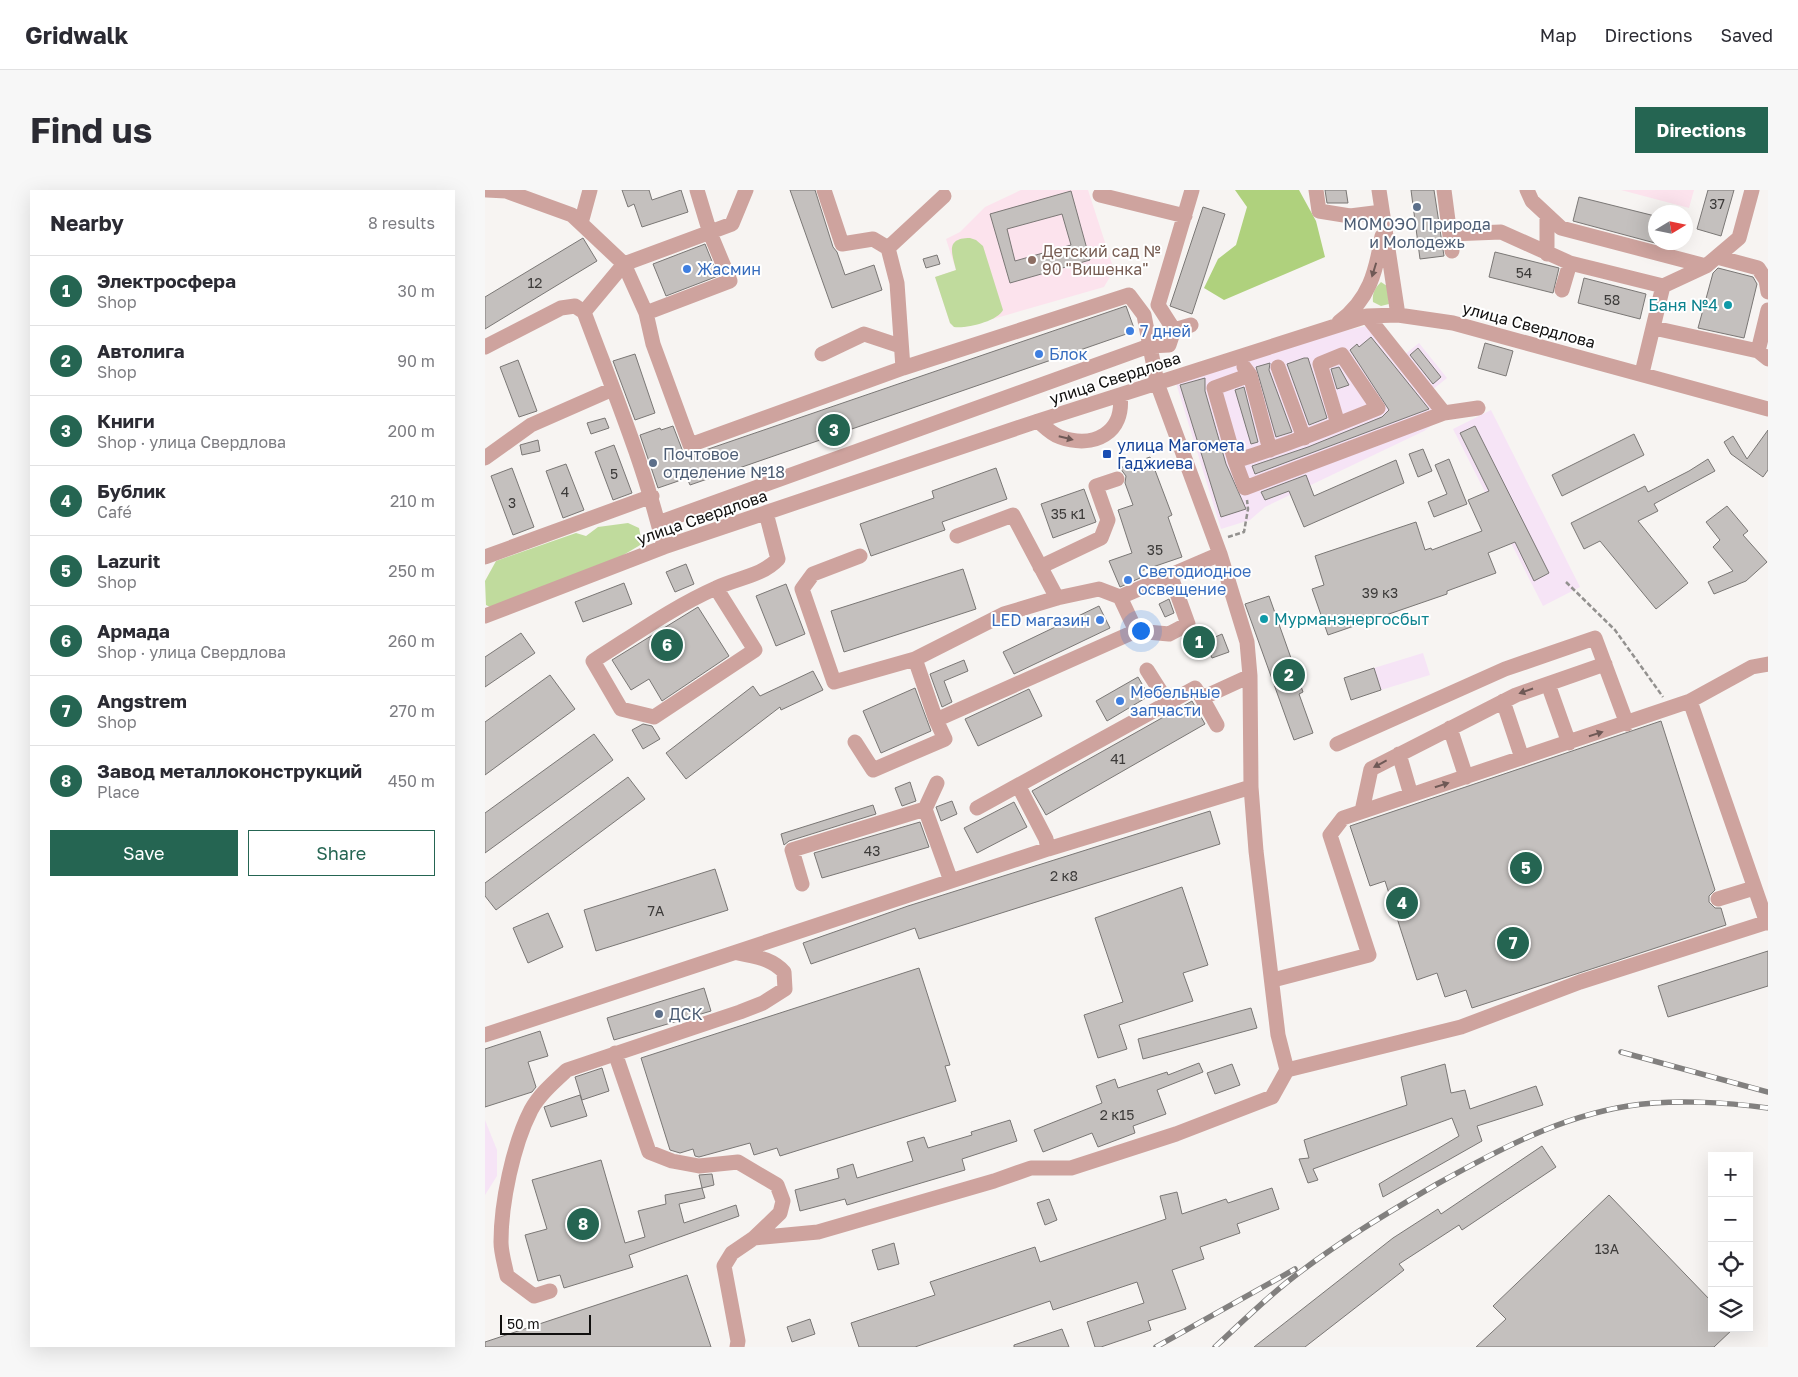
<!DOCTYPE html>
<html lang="en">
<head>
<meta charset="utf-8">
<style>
	body { margin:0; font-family:"Golos Text",sans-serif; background:#f7f7f7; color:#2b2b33 }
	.controls { position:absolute; right:15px; bottom:15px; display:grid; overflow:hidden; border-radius:0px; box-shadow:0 5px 20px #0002 }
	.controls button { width:45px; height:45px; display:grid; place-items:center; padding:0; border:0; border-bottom:1px solid #e1e1e2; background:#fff; color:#2b2b33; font:25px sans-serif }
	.compass { position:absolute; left:1163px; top:15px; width:45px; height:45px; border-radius:50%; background:#fff; box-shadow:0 5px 20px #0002; rotate:80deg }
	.scale { position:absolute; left:15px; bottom:12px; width:91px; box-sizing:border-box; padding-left:5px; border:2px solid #100f0e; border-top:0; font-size:14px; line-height:18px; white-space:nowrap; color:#100f0e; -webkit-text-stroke:4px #fff; paint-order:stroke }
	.you { position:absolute; left:655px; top:440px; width:18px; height:18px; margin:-12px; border:4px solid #fff; border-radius:50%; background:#1a73e8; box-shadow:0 0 0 8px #1a73e833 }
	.badge { display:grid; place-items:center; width:32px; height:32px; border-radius:50%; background:#256552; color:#fff; font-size:16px; font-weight:700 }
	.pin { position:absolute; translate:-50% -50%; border:2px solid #fff; box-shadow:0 1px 5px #0006 }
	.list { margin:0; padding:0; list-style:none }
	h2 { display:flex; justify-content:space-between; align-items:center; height:65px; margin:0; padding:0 20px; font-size:21px }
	h2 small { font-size:16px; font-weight:400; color:#7c7c81 }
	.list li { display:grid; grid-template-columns:32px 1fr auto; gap:15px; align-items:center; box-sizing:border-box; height:70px; padding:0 20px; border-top:1px solid #e1e1e2 }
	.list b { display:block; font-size:19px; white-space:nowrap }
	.list p { margin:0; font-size:16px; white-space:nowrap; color:#7c7c81 }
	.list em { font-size:16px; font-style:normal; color:#7c7c81 }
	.actions { display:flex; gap:10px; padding:15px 20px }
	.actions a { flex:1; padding:11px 0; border:1px solid #256552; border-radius:0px; text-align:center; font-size:18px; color:#256552 }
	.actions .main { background:#256552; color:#fff }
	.icon { flex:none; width:28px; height:28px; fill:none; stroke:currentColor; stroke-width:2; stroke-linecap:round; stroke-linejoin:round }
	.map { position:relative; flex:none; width:1283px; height:1157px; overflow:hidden; border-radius:0px }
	header { display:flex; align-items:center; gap:30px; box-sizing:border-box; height:70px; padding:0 25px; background:#fff; border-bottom:1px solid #e1e1e2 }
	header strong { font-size:24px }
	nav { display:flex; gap:28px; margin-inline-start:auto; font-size:18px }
	.intro { display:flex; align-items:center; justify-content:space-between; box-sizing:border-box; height:120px; padding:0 30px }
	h1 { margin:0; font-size:35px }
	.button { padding:12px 22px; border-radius:0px; background:#256552; color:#fff; font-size:18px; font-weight:700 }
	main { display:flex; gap:30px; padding:0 30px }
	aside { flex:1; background:#fff; border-radius:0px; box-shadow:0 5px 20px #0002 }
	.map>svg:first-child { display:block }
	.industrial { fill:#f6e4f6 }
	.education { fill:#fce3ed }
	.green { fill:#c0db9d }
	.forest { fill:#afd17d }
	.building { fill:#c4c0be; stroke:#7a7775; fill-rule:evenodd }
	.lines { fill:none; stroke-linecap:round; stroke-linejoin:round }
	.path { stroke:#93918f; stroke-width:2.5; stroke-dasharray:5 2.5; stroke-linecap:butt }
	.minor { stroke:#cea39e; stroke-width:15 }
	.rail-casing { stroke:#82807f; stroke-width:5.5 }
	.rail { stroke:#fff; stroke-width:4; stroke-dasharray:11; stroke-linecap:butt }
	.oneway { fill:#6f5956 }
	.service-dot { fill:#5c6f8a; stroke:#fff; stroke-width:2 }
	.education-dot { fill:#8d6e63; stroke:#fff; stroke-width:2 }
	.shop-dot { fill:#3f7fe0; stroke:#fff; stroke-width:2 }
	.culture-dot { fill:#0f9aa8; stroke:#fff; stroke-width:2 }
	.transit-dot { fill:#1a4fb4; stroke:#fff; stroke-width:2 }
	.labels { text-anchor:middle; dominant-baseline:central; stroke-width:4; stroke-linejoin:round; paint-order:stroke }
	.number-label { font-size:14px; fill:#3d3b3a }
	.service-label { font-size:16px; fill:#4e5e75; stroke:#fff; text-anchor:start }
	.education-label { font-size:16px; fill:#785e54; stroke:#fff; text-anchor:start }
	.shop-label { font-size:16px; fill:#366cbe; stroke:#fff; text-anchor:start }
	.culture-label { font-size:16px; fill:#0d838f; stroke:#fff; text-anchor:end }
	.street-label { font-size:16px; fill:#100f0e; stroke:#fff }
	.transit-label { font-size:16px; fill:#164399; stroke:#fff; text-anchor:start }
</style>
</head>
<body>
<header>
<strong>Gridwalk</strong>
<nav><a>Map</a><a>Directions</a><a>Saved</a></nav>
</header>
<div class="intro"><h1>Find us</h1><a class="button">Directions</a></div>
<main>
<aside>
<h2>Nearby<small>8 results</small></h2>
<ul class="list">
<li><span class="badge">1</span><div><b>Электросфера</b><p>Shop</p></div><em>30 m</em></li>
<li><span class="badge">2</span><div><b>Автолига</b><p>Shop</p></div><em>90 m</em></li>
<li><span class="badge">3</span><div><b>Книги</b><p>Shop · улица Свердлова</p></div><em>200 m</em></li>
<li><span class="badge">4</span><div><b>Бублик</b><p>Café</p></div><em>210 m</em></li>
<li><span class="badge">5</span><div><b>Lazurit</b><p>Shop</p></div><em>250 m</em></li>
<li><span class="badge">6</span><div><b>Армада</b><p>Shop · улица Свердлова</p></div><em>260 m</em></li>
<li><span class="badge">7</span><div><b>Angstrem</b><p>Shop</p></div><em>270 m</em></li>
<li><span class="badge">8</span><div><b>Завод металлоконструкций</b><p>Place</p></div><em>450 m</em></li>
</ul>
<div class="actions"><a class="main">Save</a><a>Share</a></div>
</aside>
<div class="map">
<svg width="1283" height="1157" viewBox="0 0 1283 1157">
	<rect width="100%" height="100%" fill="#f7f4f2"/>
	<!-- industrial -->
	<path class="industrial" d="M891 134 919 165 934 153 962 188 947 200 965 222 939 241 780 317 765 330 736 339 691 193 840 145Z
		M1006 220 1095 397 1058 416 968 239Z
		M938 463 945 485 896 500 889 478Z
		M0 930 12 960V986L0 1005Z"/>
	<!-- education -->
	<path class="education" d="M536 0H603L629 80 619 97 480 137H469L465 133 450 87 471 80 461 49 475 42 500 17Z
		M1136 0H1209L1204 18Z"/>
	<!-- green -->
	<path class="green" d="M485 48 491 50 498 56 518 120C513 131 481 139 469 137L465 133 450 87 471 80C467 63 460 48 485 48Z
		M896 92 902 96 904 114 896 116 888 112C887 103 890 98 896 92Z
		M143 333 154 338 157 354 135 367 5 417 1 415 0 391 11 371 91 343 101 346 113 337Z"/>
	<!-- forest -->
	<path class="forest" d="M750 0H814L831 31 840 67 739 110 719 98 733 69 751 55 762 17Z"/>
	<!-- building -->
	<path class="building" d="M137 0H164L167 10 196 0 203 22 157 37 149 14 143 17Z
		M305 0H330L348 57 352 62 360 85 389 75 397 100 347 118Z
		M840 0H861L863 13H842Z
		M926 0H949L959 66 935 69Z
		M1223 0H1249L1236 46 1212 39Z
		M586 1 605 70 525 93 505 24ZM577 24 586 55 530 71 522 39Z
		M1094 7 1170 26V53L1088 31Z
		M718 17 740 24 707 124 685 116Z
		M98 48 112 71 0 139V107Z
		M220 54 233 86 181 106 168 74Z
		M1010 62 1074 78 1068 103 1004 87Z
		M452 65 455 74 441 78 438 69Z
		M1233 78 1268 87 1272 94 1259 148 1213 138 1228 83Z
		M1099 88 1161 104 1155 129 1093 113Z
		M641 116 650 141 205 295 202 288 173 298 155 245 175 238 176 240 188 236 200 267Z
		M886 147 944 219 770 284 767 276 823 257 897 227 904 220 865 160 872 154 874 157Z
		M1000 153 1028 161 1021 186 993 178Z
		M933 158 956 187 948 194 925 165Z
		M150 164 170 223 150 230 128 171Z
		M819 168H823L842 228 824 235 802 174Z
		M33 170 52 221 34 227 15 177Z
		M785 173 784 180 807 242 791 247 771 177Z
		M854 177 864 195 852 199 846 179Z
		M720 188V201L741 274 761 319 736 327 695 195Z
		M759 197 773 252 766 254 750 200Z
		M120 228 124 238 106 244 102 233Z
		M990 236 1064 383 1049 391 1030 352 1003 363 1011 383 962 401V404L843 445 827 399 839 395 830 366 931 332 940 360 946 358 947 360 997 341 983 310 1004 301 975 243Z
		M1283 240V280L1278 287 1246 264 1239 252 1248 246 1262 269Z
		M1149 244 1159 265 1077 306 1067 285Z
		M53 250 55 261 37 265 35 255Z
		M129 255 147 303 128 310 110 262Z
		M938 259 947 281 933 287 924 264Z
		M665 267 687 325 683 327 697 367 653 382 655 388 635 397 624 371 647 363 633 320 648 315 640 293 641 286 635 278Z
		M964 269 982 314 949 327 943 312 962 304 950 275Z
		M1223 269 1230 281 1169 314 1173 321 1153 331 1203 393 1171 419 1115 351 1099 359 1086 333 1160 296 1163 302 1204 281Z
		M911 270 919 293 819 337 804 301 780 310 776 302 821 285 829 306Z
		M81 274 99 320 78 328 61 281Z
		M27 278 49 337 28 345 6 286Z
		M511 278 522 309 457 332 460 340 386 366 375 334 449 308 447 301Z
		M599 299 611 332 568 348 556 314Z
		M1242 316 1263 341 1258 345 1282 372 1261 391 1229 404 1223 392 1248 381 1228 357 1235 350 1221 332Z
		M201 374 209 394 190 402 181 382Z
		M478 379 491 419 359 462 346 421Z
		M139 393 147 414 98 432 90 412Z
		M301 394 320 444 291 456 271 406Z
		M784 406 818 502 814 504 828 543 809 550 760 414Z
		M684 409 689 423 680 427 674 414Z
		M614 416 625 438 529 484 518 462Z
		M213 417 244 466 177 511 164 489 146 500 127 470Z
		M725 439 728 448 737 444 744 462 727 468 723 458 703 465 697 448Z
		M36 443 50 463 0 497V467Z
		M479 470 483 481 459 491 467 512 457 517 445 484Z
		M889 478 896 500 866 510 859 488Z
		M328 481 338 500 296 520 295 517 201 589 181 563 268 496 275 506Z
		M65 485 90 519 0 585V532Z
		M653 487 664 506 622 531 611 511Z
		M430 498 446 541 396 563 378 521Z
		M544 499 557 526 493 556 480 529Z
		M707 511 720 534 561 625 547 601Z
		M1176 531 1230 700 1224 706V712L1230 718H1236L1241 735 987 818 981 800 960 807 952 783 932 790 900 691 885 696 865 636Z
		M158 534 167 536 175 549 158 559 147 540Z
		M109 544 128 570 0 663V623Z
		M143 587 160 609 11 720 0 706V693Z
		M425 592 431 611 417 616 410 598Z
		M467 611 472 624 456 631 451 617Z
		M529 612 542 637 492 663 479 638Z
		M388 615 391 624 304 651 299 655 296 644Z
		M725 621 735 654 434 749 430 738 326 774 318 753 423 716Z
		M435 632 444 657 337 688 329 663Z
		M230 679 243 720 111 761 99 720Z
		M697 697 723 775 698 783 708 811 634 835 642 859 613 868 599 825 638 812 610 728Z
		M63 723 78 757 43 773 28 738Z
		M1283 761V796L1183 827 1173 796Z
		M434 778 465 875 460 876 471 911 295 966 292 958 269 965 265 953 214 967 210 966 208 959 195 963 185 960 156 868Z
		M219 798 226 821 129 850 122 828Z
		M766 818 772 838 658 869 653 849Z
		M55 841 63 866 43 872 51 897 47 902 0 917V859Z
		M714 873 718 882 672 900 681 924 648 936 650 943 613 957 607 943 558 962 549 940 617 913 611 896 630 889 633 898 682 882 683 885Z
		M747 874 755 895 730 904 722 883Z
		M960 874 966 903 980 900 985 919 1051 896 1058 915 992 936 997 951 898 1007 894 994 974 946 967 928 828 979 833 990 823 993 814 969 824 968 819 950 922 915 916 887Z
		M117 878 124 901 97 910 90 887Z
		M95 905 102 926 66 937 59 917Z
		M525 930 532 951 477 969 480 980 362 1015 360 1009 315 1021 310 1000 354 988 352 979 368 974 372 988 428 971 422 952 439 947 443 958 487 945 486 942Z
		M1057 956 1071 977 977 1040 974 1035 914 1074 919 1080 820 1157H769L908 1048 953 1019 956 1024Z
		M116 970 140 1053 160 1047 153 1021 181 1014 180 1005 217 998 220 1008 194 1014 199 1033 251 1015 254 1026 144 1065 148 1077 79 1098 75 1085 53 1091 40 1045 62 1039 47 990Z
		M227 984 229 995 217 998 214 985Z
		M787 998 794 1019 752 1034 755 1043 715 1057 719 1069 687 1080 701 1119 663 1131 666 1140 616 1157H610L602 1132 659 1113 652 1092 568 1120 565 1111 430 1157H374L366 1133 450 1105 445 1092 550 1057 555 1072 681 1029 675 1006 692 1002 697 1024 741 1009 743 1013Z
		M1124 1005 1227 1112V1138H1249L1229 1157H991L1021 1129 1008 1116Z
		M564 1009 572 1030 560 1035 552 1013Z
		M409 1053 414 1074 393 1080 387 1060Z
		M202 1085 226 1157H0V1152Z
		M325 1129 330 1144 307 1152 302 1137Z
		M577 1139 584 1157H529V1155Z"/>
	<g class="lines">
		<!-- path -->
		<path class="path" d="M743 347 759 342 763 319 762 310
			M1081 392 1130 440 1178 507"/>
		<!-- minor -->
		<path class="minor" d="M2 0 21 1 87 25 139 74 99 122C128 200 160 276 179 357
			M339 0 357 54 388 49 403 58 412 93 418 178
			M831 0 834 21 865 26 897 22
			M894 0 913 125
			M959 0 967 61
			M1042 0 1047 11 1076 38 1221 76
			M615 5 700 26
			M96 33 105 0
			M965 44 1016 42 1085 73 1178 96
			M403 58 459 6
			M1062 64V27
			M1232 67 1273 78 1281 90 1283 102
			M1077 100 1085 73
			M1283 120 1273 161 1283 169
			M161 123 245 91 225 43 212 0
			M882 126 959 223
			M854 132C884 110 891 82 897 46
			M1169 138 1273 161
			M689 140 706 135
			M0 157 76 118 90 116 99 122
			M337 164 379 144 415 156
			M759 177 765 185 785 260
			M793 177 819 248
			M1157 183 1178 96 1221 76 1254 48 1267 0
			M765 185 729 198 750 271C799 256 846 237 893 218L857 165 835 174 853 234
			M553 231C559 236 566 244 575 247 609 259 640 243 635 205
			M0 268 46 235 128 199
			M750 271 760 298 959 223 993 218
			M173 333 664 156 684 155 689 140 673 115 707 0
			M472 346 528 325 572 408
			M375 366 328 384 317 399 349 492 430 469 451 530 651 441 635 407 735 364
			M0 367 167 306
			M555 377 616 348 623 330 611 296 632 289
			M231 398 270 460 169 527 136 519 108 471C148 446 188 417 231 398 252 388 277 386 293 369L281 323
			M0 426 179 357 553 231 882 126 913 125 968 133 1283 219
			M651 441 684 444 703 434 685 384
			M430 469 519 424 572 408 614 399 635 407
			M662 480 683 513
			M1063 494 1084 553
			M1018 511 1037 568
			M1205 511 1282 733
			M732 535 717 508 765 486
			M965 538 981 587
			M370 552 388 580 460 549 451 530
			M852 554 1020 479 1110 448 1142 534
			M914 564 926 605
			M452 593 440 619 466 691
			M534 597 561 649 563 659
			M492 618 710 498 717 508
			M877 621 886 579 1031 505 1120 474
			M317 694 307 660 440 619
			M1233 709 1269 698
			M788 790 884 765 845 645 858 628 1205 511 1267 477 1283 474
			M0 845 563 659 766 597
			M130 863 164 962 187 971 214 976 253 972 292 995 298 1011 295 1023 269 1048
			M802 880 976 837 1095 792 1283 732
			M65 1101 49 1106 22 1086C20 1075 16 1063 16 1052 16 1013 28 955 46 920 54 905 69 892 82 880L255 822 278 813 300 799 299 782C286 768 271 767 253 763
			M252 1157 253 1151 239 1076 247 1063 269 1048 333 1042 509 991 546 978H586L691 944 787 907 802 880 793 845 771 661 766 597 765 486 762 452 735 364 672 193 659 125 644 105 418 178 205 255 168 154 161 123 139 74 247 34 261 0"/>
		<defs>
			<path id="rail" d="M1136 862 1283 902
				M671 1157 810 1079
				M730 1157C755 1134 779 1110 806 1089 852 1053 902 1023 952 994 1013 960 1074 927 1143 916 1185 909 1242 912 1283 918"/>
		</defs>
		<!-- rail casing -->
		<use href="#rail" class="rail-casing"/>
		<!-- rail -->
		<use href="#rail" class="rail"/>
	</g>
	<!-- one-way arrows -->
	<defs><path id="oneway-solid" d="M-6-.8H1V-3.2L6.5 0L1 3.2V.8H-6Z" transform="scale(1.25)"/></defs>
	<g class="oneway">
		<use href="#oneway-solid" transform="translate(889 80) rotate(107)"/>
		<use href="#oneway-solid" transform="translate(581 248) rotate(14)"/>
		<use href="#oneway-solid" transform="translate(1041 501) rotate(161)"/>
		<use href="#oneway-solid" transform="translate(1111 544) rotate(-18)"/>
		<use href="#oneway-solid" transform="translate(895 574) rotate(152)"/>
		<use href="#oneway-solid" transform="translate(957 595) rotate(-18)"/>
	</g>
	<!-- markers -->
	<g class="service-dot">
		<circle cx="932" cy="17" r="5"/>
		<circle cx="168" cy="273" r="5"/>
		<circle cx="174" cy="824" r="5"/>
	</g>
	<circle class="education-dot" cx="547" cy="70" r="5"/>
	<g class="shop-dot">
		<circle cx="202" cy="79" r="5"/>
		<circle cx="645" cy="141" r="5"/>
		<circle cx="554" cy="164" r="5"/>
		<circle cx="643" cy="390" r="5"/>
		<circle cx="615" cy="430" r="5"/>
		<circle cx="635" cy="511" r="5"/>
	</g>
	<g class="culture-dot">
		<circle cx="1243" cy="115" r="5"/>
		<circle cx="779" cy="429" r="5"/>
	</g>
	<rect class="transit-dot" x="617" y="259" width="10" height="10" rx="2.5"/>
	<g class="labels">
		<!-- number labels -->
		<g class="number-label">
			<text x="1232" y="13">37</text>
			<text x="1039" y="82">54</text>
			<text x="50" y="92">12</text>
			<text x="1127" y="109">58</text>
			<text x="129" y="283">5</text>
			<text x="80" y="301">4</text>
			<text x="27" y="312">3</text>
			<text x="583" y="323">35 к1</text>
			<text x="670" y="359">35</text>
			<text x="895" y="402">39 к3</text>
			<text x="633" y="568">41</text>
			<text x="387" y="660">43</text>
			<text x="579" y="685">2 к8</text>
			<text x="171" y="720">7А</text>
			<text x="632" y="924">2 к15</text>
			<text x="1122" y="1058">13А</text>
		</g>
		<!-- service labels -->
		<g class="service-label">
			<text x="932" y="34" text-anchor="middle">МОМОЭО Природа<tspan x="932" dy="18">и Молодежь</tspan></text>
			<text x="178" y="264">Почтовое<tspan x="178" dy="18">отделение №18</tspan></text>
			<text x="184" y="824">ДСК</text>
		</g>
		<!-- education labels -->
		<g class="education-label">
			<text x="557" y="61">Детский сад №<tspan x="557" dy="18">90 "Вишенка"</tspan></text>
		</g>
		<!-- shop labels -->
		<g class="shop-label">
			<text x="212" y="79">Жасмин</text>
			<text x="655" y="141">7 дней</text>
			<text x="564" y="164">Блок</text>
			<text x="653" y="381">Светодиодное<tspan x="653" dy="18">освещение</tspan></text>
			<text x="605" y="430" text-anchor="end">LED магазин</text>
			<text x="645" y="502">Мебельные<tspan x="645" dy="18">запчасти</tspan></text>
		</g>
		<!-- culture labels -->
		<g class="culture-label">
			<text x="1233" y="115">Баня №4</text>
			<text x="789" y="429" text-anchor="start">Мурманэнергосбыт</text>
		</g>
		<!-- street labels -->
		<g class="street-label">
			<text transform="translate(1044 135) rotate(15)">улица Свердлова</text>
			<text transform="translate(630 188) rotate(-18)">улица Свердлова</text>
			<text transform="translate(217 327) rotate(-19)">улица Свердлова</text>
		</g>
		<!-- transit labels -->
		<g class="transit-label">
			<text x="632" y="255">улица Магомета<tspan x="632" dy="18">Гаджиева</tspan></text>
		</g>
	</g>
</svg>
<div class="controls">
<button>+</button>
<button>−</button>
<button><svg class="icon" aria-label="locate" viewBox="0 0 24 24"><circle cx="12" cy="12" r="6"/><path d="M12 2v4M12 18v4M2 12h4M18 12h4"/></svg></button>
<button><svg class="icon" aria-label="layers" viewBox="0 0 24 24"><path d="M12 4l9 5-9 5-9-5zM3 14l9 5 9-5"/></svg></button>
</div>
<svg class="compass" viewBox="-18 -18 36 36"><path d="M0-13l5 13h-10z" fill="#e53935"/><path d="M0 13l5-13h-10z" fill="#7c7c81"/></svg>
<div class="scale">50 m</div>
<div class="you"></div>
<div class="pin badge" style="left:714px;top:452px">1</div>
<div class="pin badge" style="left:804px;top:485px">2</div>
<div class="pin badge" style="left:349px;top:240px">3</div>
<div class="pin badge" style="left:917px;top:713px">4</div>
<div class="pin badge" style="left:1041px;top:678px">5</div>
<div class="pin badge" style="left:182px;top:455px">6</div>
<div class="pin badge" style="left:1028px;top:753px">7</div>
<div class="pin badge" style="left:98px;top:1034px">8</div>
</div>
</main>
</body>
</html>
